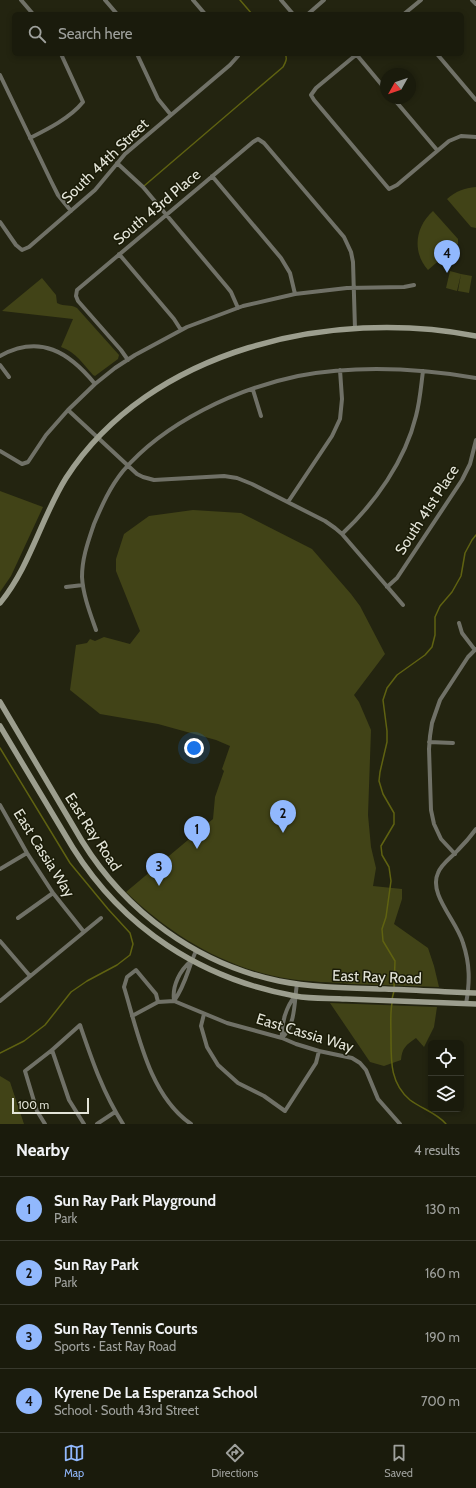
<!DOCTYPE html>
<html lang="en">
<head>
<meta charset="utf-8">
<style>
	body { margin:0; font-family:Cabin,sans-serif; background:#232415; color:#f1f3f6 }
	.controls { position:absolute; right:12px; bottom:12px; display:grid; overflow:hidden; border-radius:6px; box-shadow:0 2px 6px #0003 }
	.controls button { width:36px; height:36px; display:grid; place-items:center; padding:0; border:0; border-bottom:1px solid #38392d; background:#1a1b0c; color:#f1f3f6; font:20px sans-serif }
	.compass { position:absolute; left:380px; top:68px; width:36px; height:36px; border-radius:50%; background:#1a1b0c; box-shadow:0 2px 6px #0003; rotate:230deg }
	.scale { position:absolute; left:12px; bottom:10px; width:77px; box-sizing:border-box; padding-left:4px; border:2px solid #e4e5d9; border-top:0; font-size:11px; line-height:14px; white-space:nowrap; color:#e4e5d9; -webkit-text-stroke:3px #1a1b07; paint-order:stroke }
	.you { position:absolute; left:194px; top:748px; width:14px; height:14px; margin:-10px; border:3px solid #fff; border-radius:50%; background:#1a73e8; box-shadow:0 0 0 6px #1a73e833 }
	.badge { display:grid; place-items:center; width:26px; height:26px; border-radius:50%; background:#91b8fd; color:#111; font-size:13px; font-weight:700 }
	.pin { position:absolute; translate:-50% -33px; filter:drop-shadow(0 1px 2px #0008) }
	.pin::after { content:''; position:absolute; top:21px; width:14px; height:12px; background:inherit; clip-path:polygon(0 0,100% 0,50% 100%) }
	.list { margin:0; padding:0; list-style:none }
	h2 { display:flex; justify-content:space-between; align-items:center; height:52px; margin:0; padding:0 16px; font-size:17px }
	h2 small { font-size:13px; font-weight:400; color:#9fa19d }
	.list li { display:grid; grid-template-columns:26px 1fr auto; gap:12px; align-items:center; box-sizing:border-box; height:64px; padding:0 16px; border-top:1px solid #38392d }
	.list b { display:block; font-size:15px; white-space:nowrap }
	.list p { margin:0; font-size:13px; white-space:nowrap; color:#9fa19d }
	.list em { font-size:13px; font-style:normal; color:#9fa19d }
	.icon { flex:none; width:22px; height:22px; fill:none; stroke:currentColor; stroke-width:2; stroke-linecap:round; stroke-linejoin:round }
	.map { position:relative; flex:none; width:476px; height:1124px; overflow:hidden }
	.search { position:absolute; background:#1a1b0c; box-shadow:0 2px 6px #0003; left:12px; right:12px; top:12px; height:44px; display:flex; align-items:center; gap:10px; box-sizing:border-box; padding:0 14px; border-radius:6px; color:#9fa19d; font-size:15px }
	.sheet { height:308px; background:#1a1b0c }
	nav { display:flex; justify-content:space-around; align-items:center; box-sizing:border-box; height:56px; border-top:1px solid #38392d; background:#1a1b0c; font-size:11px; color:#9fa19d }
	nav a { display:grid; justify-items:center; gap:2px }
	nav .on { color:#91b8fd }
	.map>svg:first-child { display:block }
	.green { fill:#414317 }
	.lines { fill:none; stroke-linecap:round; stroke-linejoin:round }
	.stream { stroke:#5f6211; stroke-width:1.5 }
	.street { stroke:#707167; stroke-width:4 }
	.secondary { stroke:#9c9e8e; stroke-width:5.5 }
	.labels { text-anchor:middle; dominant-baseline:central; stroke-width:3; stroke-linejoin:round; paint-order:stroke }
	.street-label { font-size:15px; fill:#e4e5d9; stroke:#1a1b07 }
</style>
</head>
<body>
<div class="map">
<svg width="476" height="1124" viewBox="0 0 476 1124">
	<rect width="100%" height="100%" fill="#232410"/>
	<!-- green -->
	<path class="green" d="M476 187V228L471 227 447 199C456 191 464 188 476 187Z
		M433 211 458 239V244L428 270C412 252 415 227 433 211Z
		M450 271 461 274 457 291 446 288Z
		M461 274 472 276 469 293 458 291Z
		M42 278 56 295 57 303C65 307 70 304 77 308L119 355 118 359 95 376 93 375C83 364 76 352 61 347L73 319 2 311Z
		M0 491 43 507 11 576 0 592Z
		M193 510 241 513 312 549 351 594 360 606 385 654 354 695 359 702 371 730 368 815 371 847 376 868 373 886 402 889V899L394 924 428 948 434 966 439 987C410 986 380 985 351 984 330 982 310 982 290 979 226 969 172 936 126 892L213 819 215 797 224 771 222 769 230 746 216 740 158 724 100 714 70 690 76 645 87 643 90 639 95 641 104 637 130 644 140 631 116 571V559L124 534 149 516Z
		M330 1003 437 1007 434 1027 424 1047 416 1038C406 1045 402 1048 401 1060L384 1066 370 1062Z
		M0 1076 10 1082 24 1124H0Z"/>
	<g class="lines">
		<!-- stream -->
		<path class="stream" d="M240 0 252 14
			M144 186 283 67C285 63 288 59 285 54
			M0 748 70 863 108 909 130 933 133 944 130 955 117 965 87 981 71 992 45 1025 24 1041 0 1053
			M394 988 395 961 383 941 382 929 386 917 391 881 389 867 382 855 381 846 394 824V813L383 794 379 781 380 772 387 742V731L383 700 387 688 397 675 425 655 432 647 435 635V617L440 606 452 592 461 576 465 553 472 540 476 535
			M392 999 394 991
			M392 1003C390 1014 391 1026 391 1037 391 1061 390 1083 410 1100 422 1109 437 1113 446 1124"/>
		<!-- street -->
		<path class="street" d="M21 0 33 14
			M105 0 117 14
			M193 0 205 14
			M281 0 293 14
			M472 0 476 4
			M308 14 324 0
			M404 14 421 0
			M137 54 158 99 171 115
			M356 54 386 90
			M357 54 316 88 311 95 314 100 389 189 397 185 449 141 461 136 476 137
			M437 54 476 100
			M0 75 51 181 58 195 71 211
			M393 98 437 150
			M30 138C48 129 70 118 83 102L61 54
			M117 163 143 187 227 287 231 292 238 308
			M212 176 281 258 290 273 295 294
			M0 222 16 245 22 250 29 247 95 190 125 154 230 65 238 56 237 54
			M119 254 174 319 181 330
			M0 356C40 334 69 352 95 384
			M128 360 121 350 78 301 76 296 77 290 253 142 258 139 264 143 344 237 351 252 353 262 355 329
			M0 365 9 377
			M253 390 261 416
			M68 410 137 474 143 477 154 480 224 476 237 478 252 484 325 521 335 528 342 534 403 605
			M0 451 22 464 28 462 46 435 68 410 95 384 115 368 135 355 187 327 243 306 295 294 347 288 404 287 414 285
			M288 502 332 436 340 419 342 399 340 370
			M342 534C375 503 405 461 416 416 420 401 421 386 423 371
			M66 587 83 585
			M387 587 397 578 462 480 470 464 476 440
			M459 623 462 633 475 650
			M96 630C90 613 83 595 82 577 82 558 88 542 94 524 102 505 110 487 123 471 165 422 236 389 298 376 357 365 417 368 476 378
			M429 742 453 743
			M0 805 27 853 53 893 84 932
			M455 854 441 839 434 824 431 810 429 749 430 736 432 723 440 700 468 657 476 649
			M0 869 27 853
			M18 918 53 893
			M0 941 30 976
			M174 1000C172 986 180 970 191 961
			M0 1001 101 918
			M174 1001C186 984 188 968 196 951
			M158 1002 156 994 136 970 127 977 124 987C138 1033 149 1095 191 1124
			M466 1004C470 982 470 964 463 943 457 921 428 894 438 873 441 864 452 857 458 850 465 843 471 836 476 829
			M204 1014 201 1026 207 1047 218 1065 238 1083 264 1096 285 1111 316 1063 319 1051
			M132 1016 158 1002 174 1001 227 1023 282 1038 296 1044 319 1051 352 1058 360 1063 366 1070 378 1099 400 1124
			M282 1038C296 1024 294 1002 297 984
			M282 1038C281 1024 286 1007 295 996
			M52 1050 69 1100 84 1124
			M45 1124 37 1111 25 1071 52 1050 80 1025C92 1060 103 1093 123 1124
			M97 1124 115 1112"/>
		<!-- secondary -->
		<path class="secondary" d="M0 603C30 567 41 518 66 478 150 348 332 308 476 336
			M0 702 82 841C126 912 197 964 279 981 314 988 350 988 385 989 415 990 446 992 476 993
			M0 726 73 848C123 928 201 979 295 996 311 999 329 998 346 999 389 1001 433 1002 476 1004"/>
	</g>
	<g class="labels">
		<!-- street labels -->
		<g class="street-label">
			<text transform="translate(105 161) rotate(-44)">South 44th Street</text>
			<text transform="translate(157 207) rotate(-40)">South 43rd Place</text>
			<text transform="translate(427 510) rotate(-57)">South 41st Place</text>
			<text transform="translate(93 832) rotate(57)">East Ray Road</text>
			<text transform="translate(44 853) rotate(58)">East Cassia Way</text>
			<text transform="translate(377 977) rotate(2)">East Ray Road</text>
			<text transform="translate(305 1033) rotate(17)">East Cassia Way</text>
		</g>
	</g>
</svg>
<div class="controls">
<button><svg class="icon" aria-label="locate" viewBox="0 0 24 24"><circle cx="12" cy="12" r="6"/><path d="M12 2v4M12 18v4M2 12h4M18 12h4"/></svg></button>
<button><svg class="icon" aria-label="layers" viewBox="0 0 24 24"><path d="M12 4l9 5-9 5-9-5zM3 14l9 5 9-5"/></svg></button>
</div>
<svg class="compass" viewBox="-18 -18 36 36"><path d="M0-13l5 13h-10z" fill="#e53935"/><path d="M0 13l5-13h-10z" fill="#9fa19d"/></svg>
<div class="scale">100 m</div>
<div class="you"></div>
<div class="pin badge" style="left:197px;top:849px">1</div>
<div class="pin badge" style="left:283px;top:833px">2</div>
<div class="pin badge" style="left:159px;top:886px">3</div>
<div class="pin badge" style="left:447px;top:273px">4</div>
<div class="search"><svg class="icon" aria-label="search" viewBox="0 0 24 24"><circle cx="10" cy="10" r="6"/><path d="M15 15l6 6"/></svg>Search here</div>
</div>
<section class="sheet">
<h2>Nearby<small>4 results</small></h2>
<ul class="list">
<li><span class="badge">1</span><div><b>Sun Ray Park Playground</b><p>Park</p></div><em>130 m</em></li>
<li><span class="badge">2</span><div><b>Sun Ray Park</b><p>Park</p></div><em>160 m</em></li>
<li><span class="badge">3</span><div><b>Sun Ray Tennis Courts</b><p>Sports · East Ray Road</p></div><em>190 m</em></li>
<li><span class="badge">4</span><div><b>Kyrene De La Esperanza School</b><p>School · South 43rd Street</p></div><em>700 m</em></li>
</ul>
</section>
<nav>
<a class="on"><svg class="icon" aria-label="map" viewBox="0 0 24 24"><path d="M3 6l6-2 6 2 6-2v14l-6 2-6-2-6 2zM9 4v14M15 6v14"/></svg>Map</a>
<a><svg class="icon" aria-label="directions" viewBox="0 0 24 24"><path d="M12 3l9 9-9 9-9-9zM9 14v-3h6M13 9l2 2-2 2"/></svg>Directions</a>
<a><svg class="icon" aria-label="saved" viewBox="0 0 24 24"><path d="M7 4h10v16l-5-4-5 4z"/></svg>Saved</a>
</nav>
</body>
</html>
